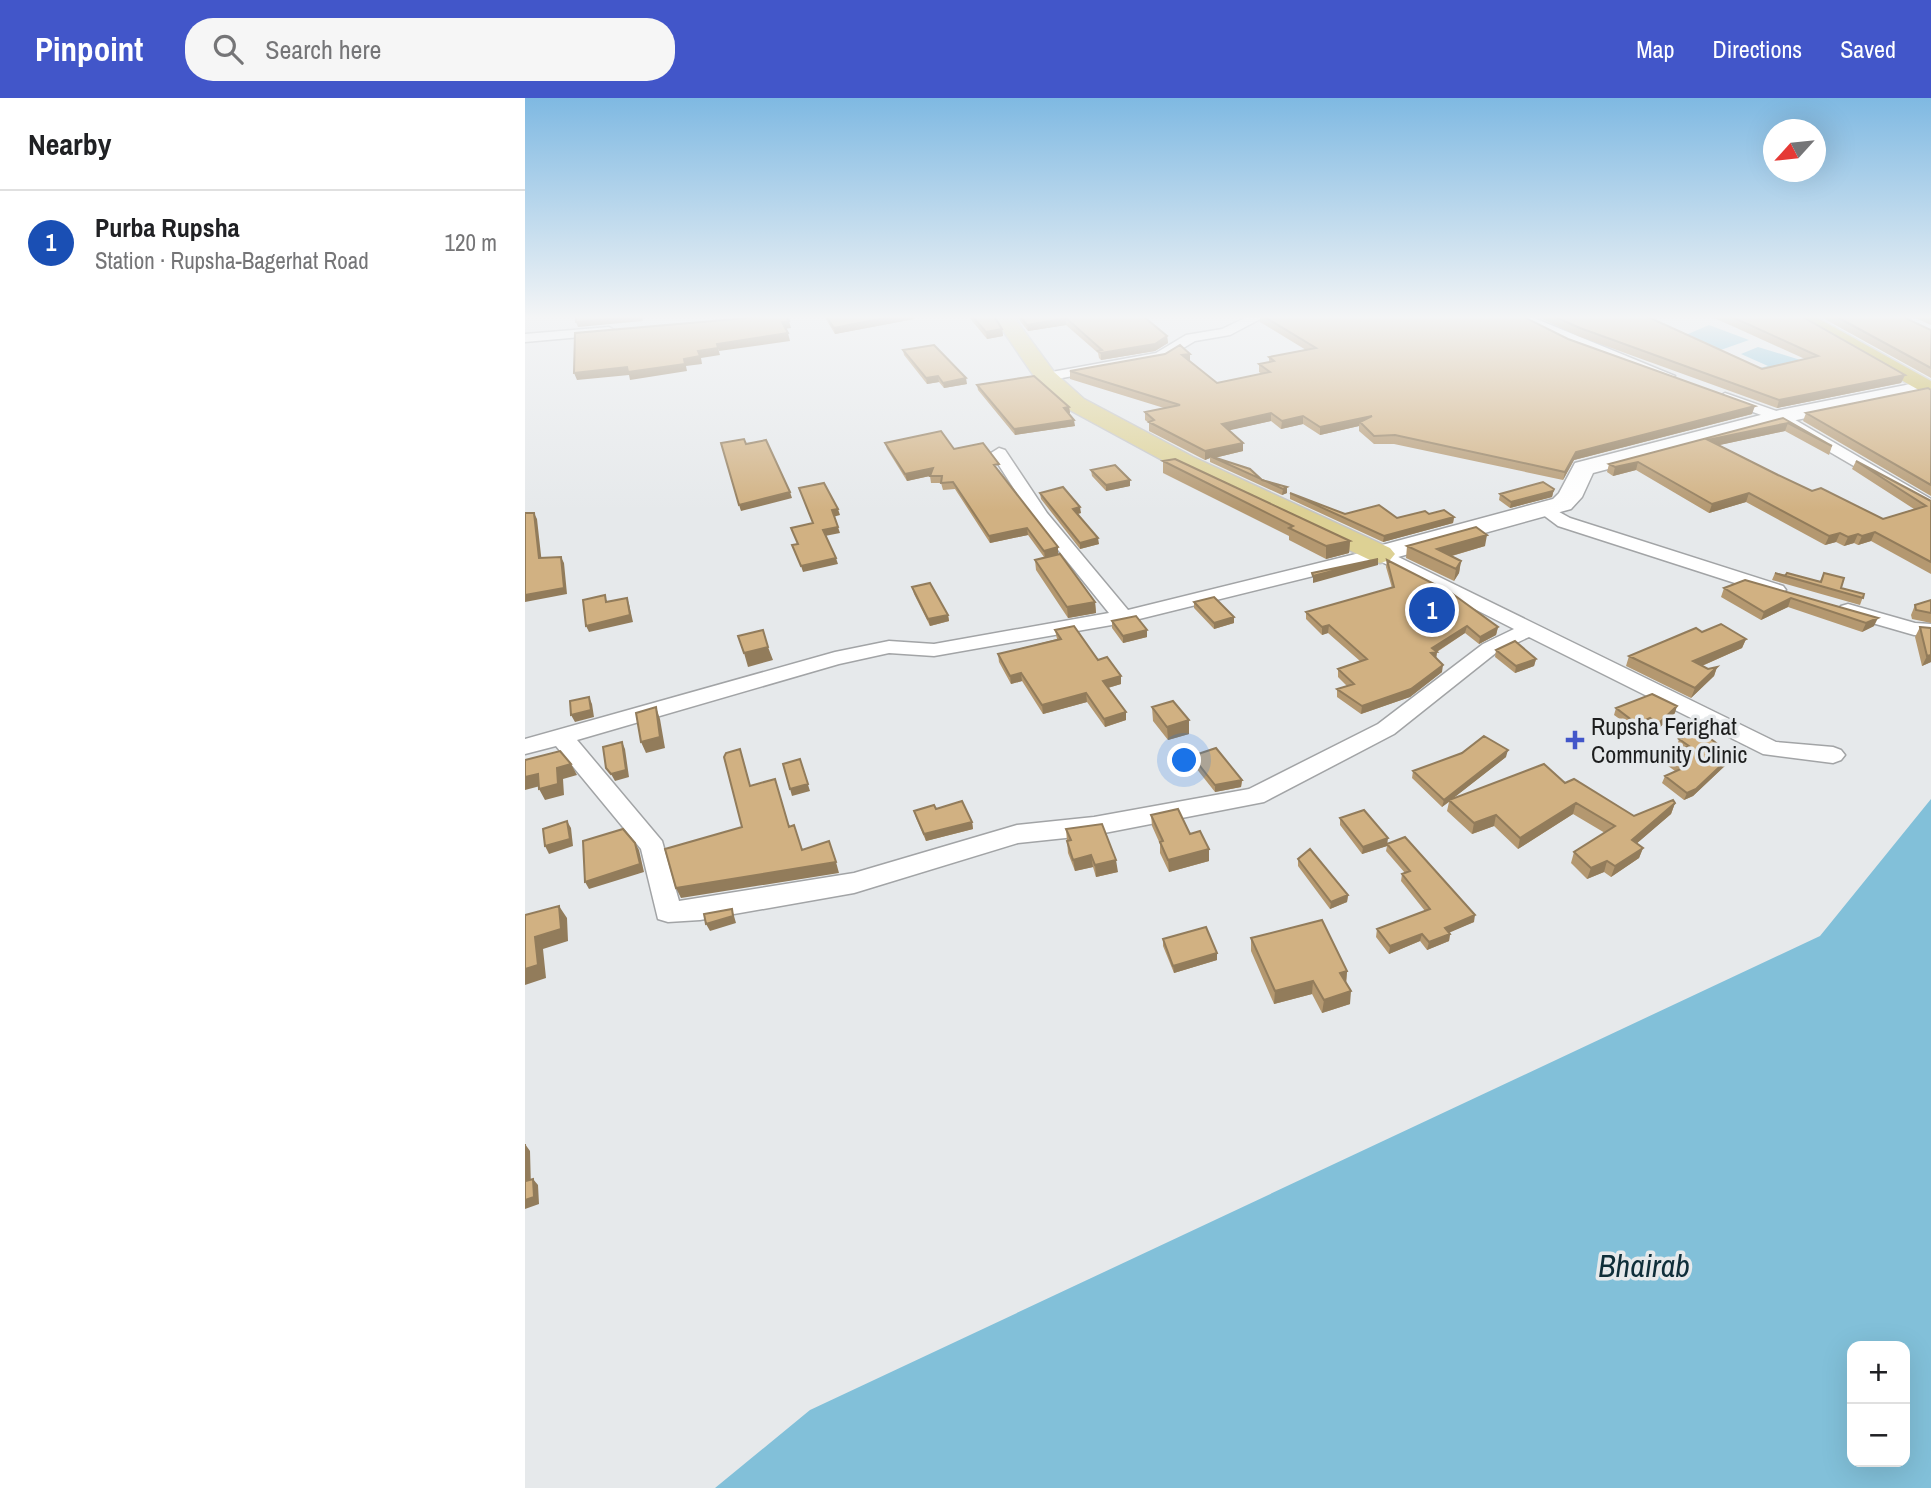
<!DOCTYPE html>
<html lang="en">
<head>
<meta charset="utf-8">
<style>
	body { margin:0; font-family:"Archivo Narrow",sans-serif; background:#f6f6f6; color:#202124 }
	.controls { position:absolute; right:21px; bottom:21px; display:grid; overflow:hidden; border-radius:14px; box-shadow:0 7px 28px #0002 }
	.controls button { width:63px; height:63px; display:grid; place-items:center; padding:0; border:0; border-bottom:2px solid #e0e0e0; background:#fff; color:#202124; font:35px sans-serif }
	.compass { position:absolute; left:1238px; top:21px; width:63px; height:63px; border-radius:50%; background:#fff; box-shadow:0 7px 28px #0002; rotate:243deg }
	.you { position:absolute; left:660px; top:663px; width:24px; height:24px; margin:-18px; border:5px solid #fff; border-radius:50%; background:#1a73e8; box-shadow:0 0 0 10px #1a73e833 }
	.badge { display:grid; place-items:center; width:46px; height:46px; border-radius:50%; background:#4256c9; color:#fff; font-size:23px; font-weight:700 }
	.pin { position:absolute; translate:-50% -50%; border:4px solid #fff; box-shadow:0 2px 7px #0006 }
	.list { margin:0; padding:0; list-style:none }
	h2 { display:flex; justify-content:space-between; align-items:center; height:91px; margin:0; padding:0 28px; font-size:30px }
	h2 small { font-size:23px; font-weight:400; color:#757577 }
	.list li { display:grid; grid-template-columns:46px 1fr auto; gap:21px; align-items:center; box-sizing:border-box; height:105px; padding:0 28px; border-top:2px solid #e0e0e0 }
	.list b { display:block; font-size:26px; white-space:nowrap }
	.list p { margin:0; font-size:23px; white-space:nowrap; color:#757577 }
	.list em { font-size:23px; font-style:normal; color:#757577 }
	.icon { flex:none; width:38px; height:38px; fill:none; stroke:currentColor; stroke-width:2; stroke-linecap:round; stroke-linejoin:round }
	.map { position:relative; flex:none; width:1406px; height:1390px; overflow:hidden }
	header { display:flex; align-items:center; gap:42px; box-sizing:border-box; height:98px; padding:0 35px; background:#4256c9; color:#fff }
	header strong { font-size:33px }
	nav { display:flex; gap:38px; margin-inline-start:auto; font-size:24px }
	.search { width:490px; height:63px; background:#f6f6f6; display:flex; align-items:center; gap:18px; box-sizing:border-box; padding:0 24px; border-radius:28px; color:#757577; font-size:26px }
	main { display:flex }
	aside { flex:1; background:#fff }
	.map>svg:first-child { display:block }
	.water { fill:#82c0d9; fill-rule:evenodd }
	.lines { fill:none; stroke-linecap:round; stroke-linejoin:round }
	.street-casing { stroke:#a2a4a6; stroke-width:3 }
	.secondary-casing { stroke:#a2a4a6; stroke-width:3 }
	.primary-casing { stroke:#c4c4c4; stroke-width:3 }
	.highway-casing { stroke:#c4c4c4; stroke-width:3 }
	.street { fill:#fff; fill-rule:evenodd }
	.secondary { fill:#fff; fill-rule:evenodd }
	.primary { fill:#ddd194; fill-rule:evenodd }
	.highway { fill:#c6b34c; fill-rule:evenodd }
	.wall { fill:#b49870 }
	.shaded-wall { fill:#927c5b }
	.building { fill:#d1b182; stroke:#927c5b; stroke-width:2 }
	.poi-dot { fill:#4256c9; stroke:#e6e9eb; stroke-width:2.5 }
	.labels { text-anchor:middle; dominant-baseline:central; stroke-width:7; stroke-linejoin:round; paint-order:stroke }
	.poi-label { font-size:24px; fill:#1d1e1e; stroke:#e6e9eb; text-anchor:start }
	.near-water-label { font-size:32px; font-style:italic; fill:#0f2e39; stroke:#e6e9eb }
</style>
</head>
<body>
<header>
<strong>Pinpoint</strong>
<div class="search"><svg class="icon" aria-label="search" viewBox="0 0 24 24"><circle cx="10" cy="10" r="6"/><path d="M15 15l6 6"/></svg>Search here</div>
<nav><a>Map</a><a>Directions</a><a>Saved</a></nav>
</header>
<main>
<aside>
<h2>Nearby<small></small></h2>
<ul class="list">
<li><span class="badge" style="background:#1a4fb4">1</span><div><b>Purba Rupsha</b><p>Station · Rupsha-Bagerhat Road</p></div><em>120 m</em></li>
</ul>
</aside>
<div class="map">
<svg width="1406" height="1390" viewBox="0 0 1406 1390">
	<rect width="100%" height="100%" fill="#e6e9eb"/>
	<!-- water -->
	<path class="water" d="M1184 227 1224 242 1190 254 1156 239Z
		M1233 249 1282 264 1217 274 1243 268 1216 256Z
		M1406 701V1390H190L285 1312 1295 838ZM1380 1248V1364H1327V1248Z"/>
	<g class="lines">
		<defs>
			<path id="street" d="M724 218H741L705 237 670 243 640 261 521 283 514 279 521 275 631 255 661 237 697 231Z
				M987 218H1004L1150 278 1138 281 1042 246Z
				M84 229 91 233 89 236 0 244V236Z
				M1200 295 1260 316 1406 401V413L1250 322 1195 302 1193 299Z
				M474 350 480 352 522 415 603 512 855 450 1251 644 1308 649 1316 652 1320 657 1316 662 1308 665 1238 656 1004 539 972 554 869 636 739 704 569 737 493 745 329 795 175 822 143 824 133 821 116 751 31 648 0 656V641L310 554 364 543 409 546 584 515 509 422 466 355ZM853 462 989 531 958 546 853 626 724 691 569 719 492 727 329 775 154 803 137 743 52 642 314 566 364 555 409 558 598 525Z
				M1018 405 1045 420 1258 488 1261 492 1251 498 1244 496 1033 428 1009 410Z
				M1323 506 1390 525 1406 526V538L1389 537 1316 516 1313 512 1316 508Z"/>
			<path id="secondary" d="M1401 283 1406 284V294L1257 325 1068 375 1057 399 1046 411 855 464 846 462 842 456 846 450 1028 401 1034 395 1050 365 1255 312Z"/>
			<path id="primary" d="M468 218H488L529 274 559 301 668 359 865 450 870 456 865 462 855 465 845 462 650 369 543 311 513 284Z"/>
			<path id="highway" d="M1264 218H1289L1406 283V299Z"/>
		</defs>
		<!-- street casing -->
		<use href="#street" class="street-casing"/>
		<!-- secondary casing -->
		<use href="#secondary" class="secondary-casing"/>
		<!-- primary casing -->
		<use href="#primary" class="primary-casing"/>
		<!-- highway casing -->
		<use href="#highway" class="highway-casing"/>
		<!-- street -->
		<use href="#street" class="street"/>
		<!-- secondary -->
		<use href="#secondary" class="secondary"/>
		<!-- primary -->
		<use href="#primary" class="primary"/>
		<!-- highway -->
		<use href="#highway" class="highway"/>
	</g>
	<!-- wall -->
	<path class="wall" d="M299 218H388L389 221 310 236Z
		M443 218H469L477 231 478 238 462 241Z
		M491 218H618L642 238 643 245 630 253 576 262 574 260 573 255 541 227 503 233Z
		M735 218H997L1043 241 1227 316 1049 362 1038 382 869 346H849L834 333V328L795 337 778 326 756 331 746 323 704 332 718 345V353L689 360 737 382 762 389V395L757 397 685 364V360L680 362 624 333V325L620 322V314L639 310 545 281V273L665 263 692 285 737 276 734 274V266L744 264V259L781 252 735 224Z
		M1011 218H1122L1237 271 1280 261 1205 227 1184 218H1276L1380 277 1376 285 1252 310 1053 238Z
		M1294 218H1376L1406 232V280Z
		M1386 218H1406V227Z
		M378 252 442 286 419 290 414 284 402 286 379 257Z
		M452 287 544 309 545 315H543L550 328 490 337 453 292Z
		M1406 292V398L1278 323 1281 315Z
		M1258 320 1307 348 1304 357 1260 333 1194 347 1253 377 1287 393 1358 421 1389 411 1327 371 1331 363 1406 403V476L1346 443 1333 447 1329 445 1319 448 1311 444 1300 447 1221 404 1184 415 1111 372 1088 378 1082 374 1084 366Z
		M360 345 429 351 475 373 474 374 533 456 570 504 571 515 543 520 511 472 510 462 519 459 503 437 465 445 430 391 418 392 416 385H406L405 378 382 383 362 351Z
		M638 363 825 443 824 455 801 461 764 442V438L638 375Z
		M566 372 605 382V388L581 393 567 378Z
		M1029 391 1027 399 985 410 974 402 975 396Z
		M515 395 556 415 552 416 574 446 555 451 516 401Z
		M765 395 820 416 872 420 904 416 929 419 928 425 858 444 765 401Z
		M882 448H960L927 458 936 463 934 475 929 483 881 460Z
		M862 462 973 529 971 537 954 546 940 535 912 554 911 560 917 574 885 599 836 616 812 599V591L822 588 813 579V571L835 563 803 535 797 537 781 521V514L867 490 861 469Z
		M1250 475 1295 483 1299 475 1316 490 1339 496 1335 507 1247 482Z
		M1220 482 1349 528 1337 534 1263 509 1236 522 1196 499 1199 490Z
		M387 489 423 517 424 523 405 528 389 496Z
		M1406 502V525L1387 521 1386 517 1390 507Z
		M669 504 709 519V525L689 531 669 510Z
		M587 523 622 539 598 545 587 530Z
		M1395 529 1406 530V564L1397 568 1390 539Z
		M530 532 596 578V586L583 590 601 622 580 629 562 604 518 616 497 583 486 586 474 564 473 556 532 541Z
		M1177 534 1221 541 1217 550 1177 568 1183 571 1192 569 1189 578 1166 600 1101 568 1104 558Z
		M971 552 1011 561 1009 568 990 575 970 559Z
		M627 609 664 636 643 642 628 623Z
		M1091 610 1150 615 1131 633 1123 627 1110 632 1089 617Z
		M1154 641 1204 664 1168 698 1159 702 1137 685 1140 678 1150 673 1139 665 1142 658 1156 652 1152 648Z
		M667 658 717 682 716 689 690 694 667 665Z
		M981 659 927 701 1040 685 1109 718 1150 705 1146 716 1112 745 1118 750 1114 760 1086 779 1079 774 1062 781 1046 765 1049 754 1080 735 1048 716 993 751 969 728 947 736 922 713 924 704 917 709 887 680 888 673Z
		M411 711 447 724 448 731 401 743 391 720 389 713Z
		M626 717 665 736 684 763 644 774 635 755V746L627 728Z
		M815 720 863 745 949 824 924 834 925 836 924 843 902 852 895 843 864 856 851 839 852 831 900 813 876 783 877 776 880 775 861 753 862 748 837 756 815 727Z
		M541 731 593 774 571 779 568 769 550 773 543 755Z
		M773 761 823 797 822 804 805 811 773 768Z
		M726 840 822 873 821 885 825 906 797 915 787 896 749 906 726 853Z
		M638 841 692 855V862L649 875 638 848Z"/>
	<!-- shaded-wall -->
	<path class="shaded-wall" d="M114 218H117L118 223 53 229 51 224Z
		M369 218H388L389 221 310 236 309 230Z
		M541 220V227L503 233 502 227Z
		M264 223 266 230 259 231 257 224Z
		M477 231 478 238 462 241 461 234Z
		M263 235 265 243 194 253 192 246Z
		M642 238 643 245 630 253 576 262V255Z
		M193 250 195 257 176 260 177 266 161 268 162 273 105 282 104 277 52 282 49 275 102 269 159 261 173 253Z
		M665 256V263L657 257Z
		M1380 277 1376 285 1252 310 1254 302Z
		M413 278 414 284 402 286 401 280Z
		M441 280 442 286 419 290 418 285Z
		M1230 308 1227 316 1049 362 1038 382 1040 374 1051 354Z
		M544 309 545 315 539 316V310Z
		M746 315V323L697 334V326Z
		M778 318V326L756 331 757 323Z
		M847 318 835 324 834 328 795 337V329Z
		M549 322 550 328 490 337 489 331Z
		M1263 325 1260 333 1181 350 1183 342Z
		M718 345V353L689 360 685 358V360L680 362V353Z
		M1113 364 1111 372 1088 378 1090 369Z
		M408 370 409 377 382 383 380 376Z
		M605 382V388L581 393V387Z
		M762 389V395L757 397 758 391Z
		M1029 391 1027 399 985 410 986 404Z
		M265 394 267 400 216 413 214 407Z
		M1224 395 1221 404 1184 415 1187 406Z
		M555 409 556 415 548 417V411Z
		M313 411 315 417 308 419 307 412Z
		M9 415 12 421 17 466 14 460Z
		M929 419 928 425 858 444 859 438Z
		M313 429 315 435 300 438 298 432Z
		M502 430 503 437 465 445 464 438Z
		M1350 434 1346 443 1333 447 1337 438Z
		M1315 435 1311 444 1300 447 1304 438Z
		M1333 436 1329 445 1319 448 1323 439Z
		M962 437 960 448 912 462V451Z
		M573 440 574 446 555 451V445Z
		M825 443 824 455 801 461V448Z
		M533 449V456L520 460 519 453Z
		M36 459 39 465 42 496 0 504V497Z
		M311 460 313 466 278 474 276 468Z
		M853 461V467L788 485V478Z
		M936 463 934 475 929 483 931 471Z
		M102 500 104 506 108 524 64 534 61 528Z
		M1266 500 1263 509 1236 522 1239 514Z
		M570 504 571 515 543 520 542 509Z
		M423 517 424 523 405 528 403 521Z
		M709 519V525L689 531V525Z
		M1353 520 1349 528 1337 534 1341 525Z
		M804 527 803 535 797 537V529Z
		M942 528 940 535 911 554H912L911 561 905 563 907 550Z
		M973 529 971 537 954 546 955 539Z
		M622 532V539L598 545V538Z
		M1221 541 1217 550 1165 573 1168 563Z
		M243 549 248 562 223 569 219 555Z
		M1406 557V564L1397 568 1402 558Z
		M1011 561 1009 568 990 575 991 568Z
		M918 567 917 574 885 599 836 616 837 608Z
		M1192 569 1189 578 1166 600 1170 590Z
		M496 575 497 583 486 586 485 578Z
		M596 578V586L579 591 578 583Z
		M561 595 562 604 518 616 517 607Z
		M64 599 67 606 69 619 50 624 46 617Z
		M1152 608 1150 615 1131 633 1133 626Z
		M131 609 135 621 140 650 121 655 116 644Z
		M601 614V622L580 629 579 621Z
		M1125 620 1123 627 1110 632 1112 626Z
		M664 622V636L643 642 642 629Z
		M97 644 100 651 104 679 90 683 86 676Z
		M983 652 981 659 917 709 919 702Z
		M1207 657 1204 664 1168 698 1159 702 1162 695Z
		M275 661 285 693 267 698 265 691Z
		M46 666 52 677 38 681 39 697 20 702 14 691 32 670Z
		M13 676 19 687 0 692V679Z
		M717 682 716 689 690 694V687Z
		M1051 705 1048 716 993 751 995 740Z
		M1150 705 1146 716 1103 753 1107 742Z
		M971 717 969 728 947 736 949 725Z
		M42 723 46 730 48 748 24 756 20 748Z
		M447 724 448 731 401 743 399 736Z
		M863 740 862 748 837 756 838 749Z
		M110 745 114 752 119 774 64 791 60 784Z
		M1118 750 1114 760 1086 779 1090 768Z
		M684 751V763L644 774 643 762Z
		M566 757 568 769 550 773 548 762Z
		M591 762 593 774 571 779 570 767Z
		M1082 763 1079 774 1062 781 1066 770Z
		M311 764 314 775 156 800 151 790Z
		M823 797 822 804 805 811 806 804Z
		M34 808 42 820 43 843 18 851 21 880 0 887V871L10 839Z
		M207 811 211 825 185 833 181 826Z
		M950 817 949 824 919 837 920 830Z
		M897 836 895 843 864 856 865 848Z
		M925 836 924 843 902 852 904 844Z
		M692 855V862L649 875 648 868Z
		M822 873 821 886 815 875Z
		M788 883 787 896 749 906 750 893Z
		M826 893 825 906 797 915 799 902Z
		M0 1046 5 1053 6 1090 1 1083Z
		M8 1081 13 1087 14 1106 0 1111V1102Z"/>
	<!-- building -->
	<path class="building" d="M51 218H114L51 224Z
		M245 218H261L264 223 257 224 263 235 192 246 193 250 173 253 175 258 159 261 160 266 103 274 102 269 49 275 50 235Z
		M301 218H369L309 230Z
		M447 218H469L477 231 461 234Z
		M495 218H618L642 238 630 246 576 255 573 253 577 252 541 220 502 227Z
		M738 218H997L1043 241 1230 308 1051 354 1040 374 870 337 849 338 835 324 847 318 795 329 778 318 757 323 746 315 697 326 718 345 680 353 624 324 629 322 620 314 655 307 545 273 640 256 655 247 665 256 657 257 692 285 745 274 734 266 749 263 744 259 791 250Z
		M1028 218H1121L1237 271 1293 258 1205 218H1276L1380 277 1254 302 1055 230Z
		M1310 218H1376L1406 232V270Z
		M409 247 441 280 418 285 413 278 401 280 378 252Z
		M509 278 544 309 539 310 549 322 489 331 452 287Z
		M1403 290 1406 292V387L1281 315Z
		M1258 320 1307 348 1263 325 1183 342 1253 377 1287 393 1296 390 1358 421 1401 408 1331 363 1406 403V464L1350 434 1337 438 1333 436 1323 439 1315 435 1304 438 1224 395 1187 406 1113 364 1090 369 1084 366Z
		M416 333 429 351 458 345 474 366 469 367 533 449 519 453 502 430 464 438 428 384 416 385 417 378H405L408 370 380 376 360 345Z
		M219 341 221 346 241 342 265 394 214 407 196 345Z
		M685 358 725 371 737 382 762 389 758 391Z
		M650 361 825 443 801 448 764 430 768 428 638 363Z
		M590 367 605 382 581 387 566 372Z
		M1018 384 1029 391 1028 393 986 404 975 396Z
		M299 385 313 411 307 412 313 429 298 432 311 460 276 468 267 447 273 446 266 430 288 425 274 390Z
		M538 389 555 409 548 411 573 440 555 445 515 395Z
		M765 395 820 416 854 407 872 420 900 413 904 416 919 412 929 419 859 438Z
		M0 415H9L14 460 36 459 39 490 0 497Z
		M951 429 962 437 912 451 936 463 931 471 882 448Z
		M535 456 570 504 542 509 510 462Z
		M853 461 788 478 787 475Z
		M862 462 925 494 973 529 955 539 942 528 907 550 912 554 906 555 918 567 886 591 837 608 812 591 829 586 813 571 842 561 804 527 797 529 781 514 869 489Z
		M1250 475 1260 478 1262 475 1296 484 1299 475 1319 480 1316 490 1339 496 1338 500Z
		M1220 482 1353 520 1341 525 1266 500 1239 514 1199 490Z
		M405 485 423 517 403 521 387 489Z
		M80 497 81 504 102 500 105 517 61 528 58 502Z
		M689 499 709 519 689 525 669 504Z
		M1406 502V515L1391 512 1390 507Z
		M611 518 622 532 598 538 587 523Z
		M1196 526 1221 541 1168 563 1183 571 1192 569 1170 590 1104 558 1171 530 1177 534Z
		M549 528 573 562 582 559 596 578 578 583 601 614 579 621 561 595 517 607 496 575 485 578 473 556 536 541 530 532Z
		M1395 529 1406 530V557L1402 558Z
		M238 532 243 549 219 555 213 538Z
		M990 543 1011 561 991 568 971 552Z
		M1127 596 1152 608 1133 626 1125 620 1112 626 1091 610Z
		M64 599 66 612 46 617 45 603Z
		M648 603 664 622 642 629 627 609Z
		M131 609 135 639 116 644 111 615Z
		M1174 632 1207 657 1171 691 1162 695 1140 678 1158 670 1142 658 1164 648 1154 641Z
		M959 638 983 652 919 702 888 673 937 655Z
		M97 644 101 672 86 676 81 670 78 649Z
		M691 650 717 682 690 687 667 658Z
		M215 651 225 688 250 681 264 729 269 727 277 752 304 743 311 764 151 790 140 751 217 729 199 659 201 655Z
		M35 653 46 666 32 670 33 686 14 691 13 676 0 679V662Z
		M275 661 283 686 265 691 258 666Z
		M1019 666 1040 685 1049 681 1109 718 1148 702 1150 705 1107 742 1118 750 1090 768 1082 763 1066 770 1049 754 1090 728 1051 705 995 740 971 717 949 725 924 702Z
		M437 703 447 724 399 736 389 713 409 707 411 711Z
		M653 711 665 736 675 733 684 751 643 762 635 744 638 743 626 717Z
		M839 712 863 740 838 749 815 720Z
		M42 723 45 741 20 748 18 731Z
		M577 726 591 762 570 767 566 757 548 762 542 743 546 742 541 731Z
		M98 731 110 745 115 766 60 784 58 743Z
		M880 739 950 817 920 830 925 836 904 844 897 836 865 848 852 831 905 811 877 776 885 773 862 746Z
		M785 751 823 797 806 804 773 761Z
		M34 808 36 831 10 839 13 867 0 871V817Z
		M207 811 208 818 181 826 179 816Z
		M797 822 822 873 815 875 826 893 799 902 788 883 750 893 726 840Z
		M681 829 692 855 648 868 638 841Z
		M0 1046 1 1083 8 1081 9 1099 0 1102Z"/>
	<!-- sky -->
	<linearGradient id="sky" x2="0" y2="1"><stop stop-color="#7fb9e2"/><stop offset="0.53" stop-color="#f4f5f6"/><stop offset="1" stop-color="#f4f5f6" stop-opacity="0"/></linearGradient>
	<rect width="1406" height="413" fill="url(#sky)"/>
	<!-- markers -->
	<path class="poi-dot" d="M1046.5 631.5h7v7h7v7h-7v7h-7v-7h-7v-7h7z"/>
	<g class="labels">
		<!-- poi labels -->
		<g class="poi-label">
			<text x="1066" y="628">Rupsha Ferighat<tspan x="1066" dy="28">Community Clinic</tspan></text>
		</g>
		<!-- near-water labels -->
		<g class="near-water-label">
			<text x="1119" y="1167">Bhairab</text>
		</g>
	</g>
</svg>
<div class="controls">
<button>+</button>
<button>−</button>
</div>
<svg class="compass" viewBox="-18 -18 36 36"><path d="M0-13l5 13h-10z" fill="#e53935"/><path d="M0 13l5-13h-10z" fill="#757577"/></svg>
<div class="you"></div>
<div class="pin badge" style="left:907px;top:512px;background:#1a4fb4">1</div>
</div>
</main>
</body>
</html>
